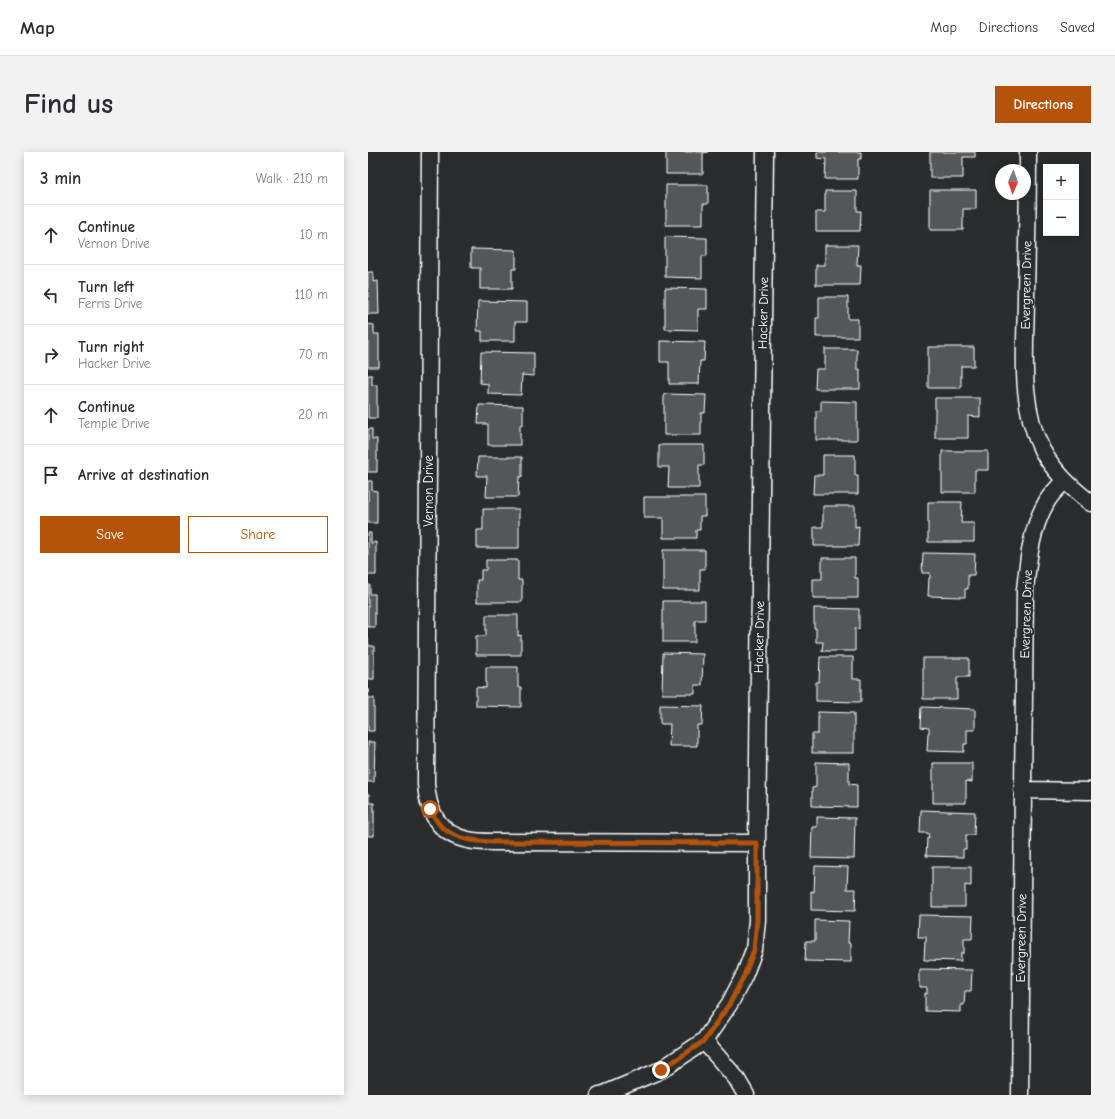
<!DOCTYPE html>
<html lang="en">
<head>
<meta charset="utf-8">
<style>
	body { margin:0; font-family:"Comic Neue",sans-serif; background:#f2f2f3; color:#2b2b33 }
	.controls { position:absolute; right:12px; top:12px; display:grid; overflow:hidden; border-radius:0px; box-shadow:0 2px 10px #0003 }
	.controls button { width:36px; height:36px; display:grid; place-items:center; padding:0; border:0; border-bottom:1px solid #e1e1e2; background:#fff; color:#2b2b33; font:20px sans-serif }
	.compass { position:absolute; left:627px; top:12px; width:36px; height:36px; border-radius:50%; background:#fff; box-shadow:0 2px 10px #0003; rotate:182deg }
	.stop { position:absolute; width:12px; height:12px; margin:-9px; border:3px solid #b45309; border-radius:50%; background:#fff }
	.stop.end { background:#b45309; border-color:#fff; box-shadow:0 1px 4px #0008 }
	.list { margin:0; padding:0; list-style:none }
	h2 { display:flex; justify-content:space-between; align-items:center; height:52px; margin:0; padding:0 16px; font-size:17px }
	h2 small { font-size:13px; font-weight:400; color:#7c7c81 }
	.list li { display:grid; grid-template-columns:26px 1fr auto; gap:12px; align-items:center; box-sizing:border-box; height:60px; padding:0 16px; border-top:1px solid #e1e1e2 }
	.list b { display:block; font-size:15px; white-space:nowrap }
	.list p { margin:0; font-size:13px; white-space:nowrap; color:#7c7c81 }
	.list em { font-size:13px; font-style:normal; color:#7c7c81 }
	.actions { display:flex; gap:8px; padding:12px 16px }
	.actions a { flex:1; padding:9px 0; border:1px solid #b45309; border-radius:0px; text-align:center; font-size:14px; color:#b45309 }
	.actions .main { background:#b45309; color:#fff }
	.icon { flex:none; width:22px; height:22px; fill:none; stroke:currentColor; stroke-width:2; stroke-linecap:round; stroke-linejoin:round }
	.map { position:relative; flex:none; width:723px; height:943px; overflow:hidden; border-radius:0px }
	header { display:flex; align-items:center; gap:24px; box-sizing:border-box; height:56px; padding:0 20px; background:#fff; border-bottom:1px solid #e1e1e2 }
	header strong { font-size:19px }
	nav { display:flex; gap:22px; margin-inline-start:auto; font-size:14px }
	.intro { display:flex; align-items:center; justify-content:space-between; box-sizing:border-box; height:96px; padding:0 24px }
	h1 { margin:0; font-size:28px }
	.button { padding:10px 18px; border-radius:0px; background:#b45309; color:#fff; font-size:14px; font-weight:700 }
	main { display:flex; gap:24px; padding:0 24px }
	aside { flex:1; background:#fff; border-radius:0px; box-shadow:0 2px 10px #0003 }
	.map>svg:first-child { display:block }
	.building { fill:#555758; stroke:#fff }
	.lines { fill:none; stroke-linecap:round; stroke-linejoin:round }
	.minor-casing { stroke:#fff; stroke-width:19 }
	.minor { stroke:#2a2d2e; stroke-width:16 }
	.route { stroke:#b45309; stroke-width:5 }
	.labels { text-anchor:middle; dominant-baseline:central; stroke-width:4; stroke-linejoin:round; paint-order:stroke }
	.street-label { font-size:13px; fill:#fff; stroke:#2a2d2e }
</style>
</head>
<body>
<header>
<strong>Map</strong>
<nav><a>Map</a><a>Directions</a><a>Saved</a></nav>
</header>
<div class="intro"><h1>Find us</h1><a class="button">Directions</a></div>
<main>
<aside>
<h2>3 min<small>Walk · 210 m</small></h2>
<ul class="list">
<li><svg class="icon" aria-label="ahead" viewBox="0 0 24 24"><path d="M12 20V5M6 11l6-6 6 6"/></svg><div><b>Continue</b><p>Vernon Drive</p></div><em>10 m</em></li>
<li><svg class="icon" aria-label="left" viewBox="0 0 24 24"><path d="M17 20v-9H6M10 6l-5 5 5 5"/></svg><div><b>Turn left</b><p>Ferris Drive</p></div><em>110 m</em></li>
<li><svg class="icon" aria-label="right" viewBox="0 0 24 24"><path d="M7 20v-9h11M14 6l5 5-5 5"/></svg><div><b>Turn right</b><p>Hacker Drive</p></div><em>70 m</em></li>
<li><svg class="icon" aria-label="ahead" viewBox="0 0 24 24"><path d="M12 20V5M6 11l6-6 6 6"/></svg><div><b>Continue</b><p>Temple Drive</p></div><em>20 m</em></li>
<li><svg class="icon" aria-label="arrive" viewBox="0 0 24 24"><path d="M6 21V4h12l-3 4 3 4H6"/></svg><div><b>Arrive at destination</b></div></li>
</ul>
<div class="actions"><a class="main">Save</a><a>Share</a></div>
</aside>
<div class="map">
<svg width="723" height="943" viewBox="0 0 723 943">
	<rect width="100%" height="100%" fill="#2a2d2e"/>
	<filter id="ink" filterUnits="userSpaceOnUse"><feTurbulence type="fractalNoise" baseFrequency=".025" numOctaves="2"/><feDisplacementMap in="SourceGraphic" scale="8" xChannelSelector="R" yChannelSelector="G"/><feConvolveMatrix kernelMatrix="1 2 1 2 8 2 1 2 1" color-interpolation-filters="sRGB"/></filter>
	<g filter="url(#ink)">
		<!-- building -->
		<path class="building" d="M298 0H340L335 1V22H298Z
			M449 0H493V7H490V27H457L458 7 449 6Z
			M562 0H607V5H595V26H562Z
			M298 33H340V52H335V73H298Z
			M562 38H608V57H595V78H562Z
			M457 39H489V59H493L492 79H448V60H457Z
			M297 85 339 86V104H334V126L297 125Z
			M457 93H490L489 113H493L492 133H448V113H457Z
			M103 97 148 98V117H144V137H112V116H103Z
			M0 120H5V130L10 129 11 162H0Z
			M297 136 339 137V157H330V178L297 177Z
			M451 145H480V167H490V185H448V166H451Z
			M110 149 159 150V170H147V189H114V179H109Z
			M0 172 6 173V182H11V215H0Z
			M292 189 337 190 336 209H332L331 232H301V210H292Z
			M560 195H606V214H593V236H560Z
			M457 197H489V217H492V237H447L448 217H457Z
			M113 200 166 201V224L154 223 153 243 120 242V232L112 231Z
			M0 223H4V233H9V266H0Z
			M296 242 338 243 337 261H333V283H296Z
			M567 246H612V265L600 264V286H567Z
			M453 249 489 250V288H448V259H453Z
			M111 253 155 254V273H152V293H120V272H110Z
			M0 277H4V287H9V320H0Z
			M291 293H336V313H331V336H300L301 315H291Z
			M574 299H620V318H607V340H574Z
			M455 303H487V323H490V342H445L446 323H455Z
			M110 305H154V325H151L150 345H118L119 324H109Z
			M0 329H4V338L9 339V371H0Z
			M276 345H337V364H332V378H328V386H295V366H276Z
			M560 350H594L593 371H606V390H560Z
			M455 354H487V375L491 374 490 394H446V375H455Z
			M115 357H151V396H109V378H115Z
			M0 381H3V391L8 390V423H0Z
			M295 398H337V417H332V438H295Z
			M555 401 607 402 606 423H600V437H597V445L560 444 561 426H562V421H554Z
			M454 406H487V426H490V446H445V427H454Z
			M118 408H150V428H154V450H109V428H113V418H118Z
			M0 433H2V442H7V475H0Z
			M295 449H337V468H327V490H295Z
			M446 456 491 457V477L487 476V499H454L455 490H448V476H446Z
			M118 463H150V484L153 483V503H108V484H118Z
			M0 485 1 494H6V527H0Z
			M295 501 335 502 334 533H327V542H294Z
			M452 505H485V527H493V550L448 549V530H451Z
			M555 506H601V525H589V547H555Z
			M118 515H150V535H153V555L108 554V535L118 536Z
			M0 537 1 546H6V579H0Z
			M292 553 335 554 334 573H329V594H301L302 572H292Z
			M554 555 607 557V578H599V592H596V600L559 599 560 581H561V576L553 575Z
			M450 560 486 561V601H444V582H450Z
			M0 590H7L6 630H0Z
			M448 610 481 611V632L489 633V655L444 654V636L448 635Z
			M565 611H604V630L598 629V651H565Z
			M0 642H1V651H6V684H0Z
			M553 658 607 660 606 683H598V697H595V705L558 704 559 686H561L560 681H552Z
			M449 665 487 666 486 707 443 706 444 675H449Z
			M447 714 480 715 479 737H488L487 759 443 758V739L446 740Z
			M564 715H603V734L597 733V755H564Z
			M551 763 605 764 604 787H596V801H593V809L556 808 557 790H558V785H550Z
			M447 768 481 769 480 791H483V810L437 809 438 789H447Z
			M551 817 604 818 603 839H597L596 853H593V860L557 859V841L559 842V836H551Z"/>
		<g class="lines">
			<defs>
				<path id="minor" d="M62 0 58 632C60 659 70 682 100 688 108 690 117 690 125 690L389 691
					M660 0C660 48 659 95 658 143 658 194 650 250 674 298 686 320 703 336 723 351
					M654 638 723 639
					M336 889 368 926 378 943
					M231 943 236 942 293 918 336 889 362 851 376 824 386 798 389 768V691L397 0
					M652 943 657 438C660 409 663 377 678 351 682 343 690 336 696 329"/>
			</defs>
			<!-- minor casing -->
			<use href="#minor" class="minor-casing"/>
			<!-- minor -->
			<use href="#minor" class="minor"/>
		</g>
	</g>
	<g class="lines" filter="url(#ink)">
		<!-- route -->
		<path class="route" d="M62 657C65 663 69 671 74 675 88 688 107 689 125 690L389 691V768L386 798 376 824 362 851 336 889 293 918"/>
	</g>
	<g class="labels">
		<!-- street labels -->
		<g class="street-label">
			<text transform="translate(658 133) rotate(-89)">Evergreen Drive</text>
			<text transform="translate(395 161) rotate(-89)">Hacker Drive</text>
			<text transform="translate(60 339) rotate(-90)">Vernon Drive</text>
			<text transform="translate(658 462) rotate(-88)">Evergreen Drive</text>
			<text transform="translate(391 485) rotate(-89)">Hacker Drive</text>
			<text transform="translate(653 786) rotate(-89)">Evergreen Drive</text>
		</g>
	</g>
</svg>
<div class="controls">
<button>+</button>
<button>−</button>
</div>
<svg class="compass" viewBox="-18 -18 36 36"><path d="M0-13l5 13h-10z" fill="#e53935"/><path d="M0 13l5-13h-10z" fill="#7c7c81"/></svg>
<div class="stop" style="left:62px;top:657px"></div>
<div class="stop end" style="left:293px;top:918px"></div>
</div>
</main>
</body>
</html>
